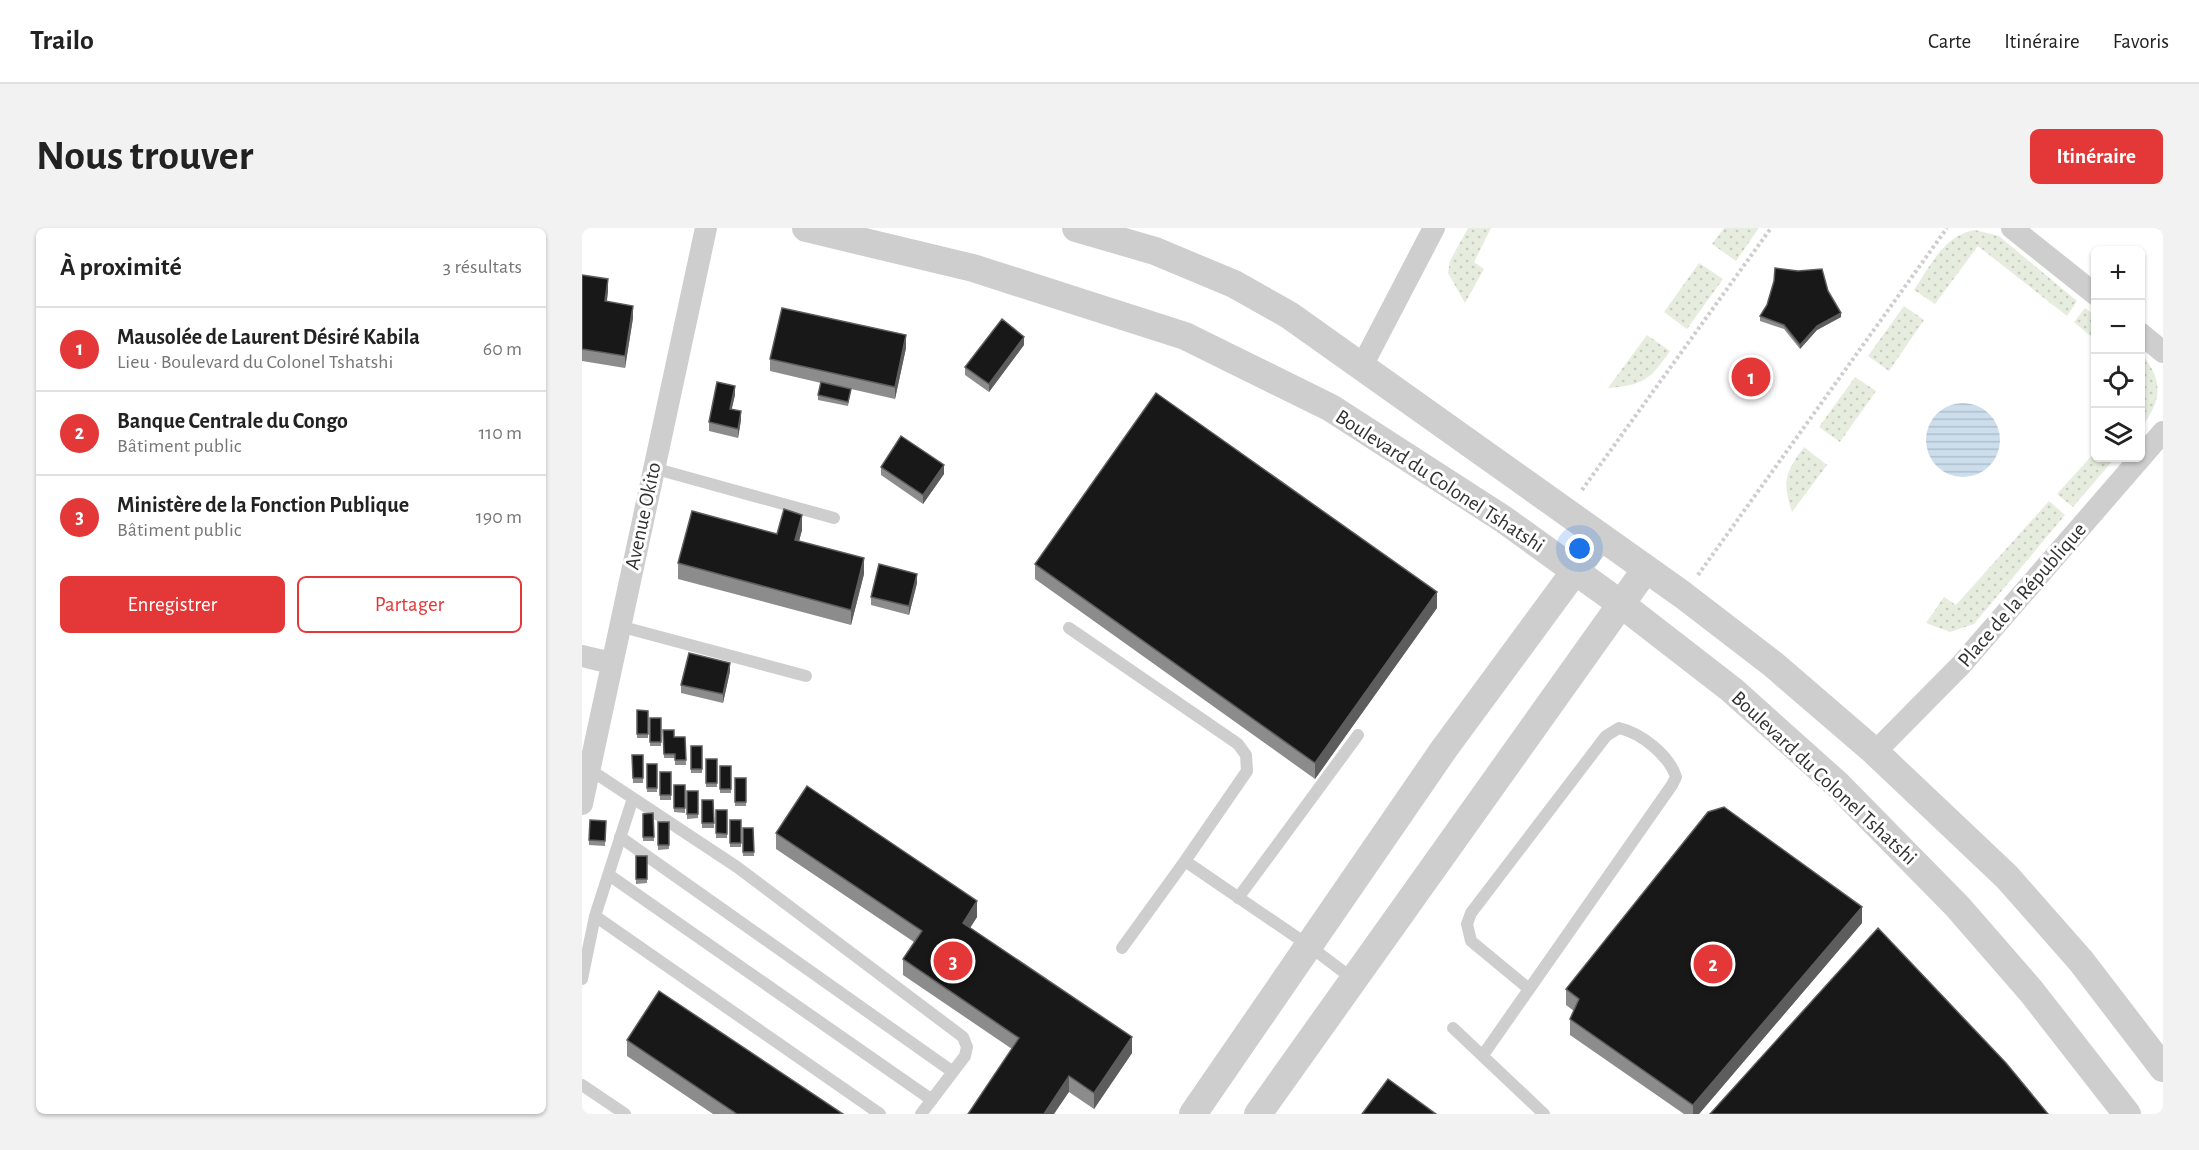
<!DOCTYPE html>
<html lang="fr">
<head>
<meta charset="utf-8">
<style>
	body { margin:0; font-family:"Alegreya Sans",sans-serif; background:#f2f2f2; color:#222 }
	.controls { position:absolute; right:18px; top:18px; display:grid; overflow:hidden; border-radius:9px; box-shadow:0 2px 4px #0004 }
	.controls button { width:54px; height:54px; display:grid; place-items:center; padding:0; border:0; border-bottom:2px solid #e0e0e0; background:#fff; color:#222; font:30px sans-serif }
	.you { position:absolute; left:998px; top:321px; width:21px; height:21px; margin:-15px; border:4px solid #fff; border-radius:50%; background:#1a73e8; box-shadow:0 0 0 9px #1a73e833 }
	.badge { display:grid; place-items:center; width:39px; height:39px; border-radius:50%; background:#e33837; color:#fff; font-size:20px; font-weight:700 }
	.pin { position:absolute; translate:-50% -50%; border:3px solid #fff; box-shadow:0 2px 6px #0006 }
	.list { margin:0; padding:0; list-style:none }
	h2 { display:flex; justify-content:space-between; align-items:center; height:78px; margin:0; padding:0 24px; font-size:26px }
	h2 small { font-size:20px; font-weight:400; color:#767676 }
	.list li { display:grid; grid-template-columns:39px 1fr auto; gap:18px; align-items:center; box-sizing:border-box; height:84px; padding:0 24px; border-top:2px solid #e0e0e0 }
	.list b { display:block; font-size:22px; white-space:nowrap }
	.list p { margin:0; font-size:20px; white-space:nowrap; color:#767676 }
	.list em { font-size:20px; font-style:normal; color:#767676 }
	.actions { display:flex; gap:12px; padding:18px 24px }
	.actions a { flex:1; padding:14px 0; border:2px solid #e33837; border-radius:9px; text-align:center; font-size:21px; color:#e33837 }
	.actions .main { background:#e33837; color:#fff }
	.icon { flex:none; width:33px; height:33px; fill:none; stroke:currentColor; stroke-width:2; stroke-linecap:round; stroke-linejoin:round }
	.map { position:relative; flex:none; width:1581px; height:886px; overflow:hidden; border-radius:9px }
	header { display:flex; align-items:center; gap:36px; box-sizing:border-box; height:84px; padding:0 30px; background:#fff; border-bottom:2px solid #e0e0e0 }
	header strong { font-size:28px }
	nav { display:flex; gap:33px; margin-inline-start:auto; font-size:21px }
	.intro { display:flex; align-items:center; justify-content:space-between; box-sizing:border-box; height:144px; padding:0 36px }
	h1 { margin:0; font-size:42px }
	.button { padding:15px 27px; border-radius:9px; background:#e33837; color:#fff; font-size:21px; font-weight:700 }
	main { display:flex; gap:36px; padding:0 36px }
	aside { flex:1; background:#fff; border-radius:9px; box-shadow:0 2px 4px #0004 }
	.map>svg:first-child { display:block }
	.grass { fill:url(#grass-dots) }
	.water { fill:url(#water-rules) }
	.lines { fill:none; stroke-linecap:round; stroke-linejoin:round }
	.path { stroke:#cecece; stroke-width:4; stroke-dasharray:3 3; stroke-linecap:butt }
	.service { stroke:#cecece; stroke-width:12 }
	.minor { stroke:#cecece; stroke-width:22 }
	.tertiary { stroke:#cecece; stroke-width:28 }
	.wall { fill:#8c8c8c }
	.shaded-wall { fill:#5d5d5d }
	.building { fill:#181818; stroke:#5d5d5d; stroke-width:1.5 }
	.labels { text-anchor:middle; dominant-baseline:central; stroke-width:6; stroke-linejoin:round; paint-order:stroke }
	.street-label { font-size:21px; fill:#313131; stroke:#fff }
</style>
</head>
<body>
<header>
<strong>Trailo</strong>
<nav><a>Carte</a><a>Itinéraire</a><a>Favoris</a></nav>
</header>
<div class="intro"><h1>Nous trouver</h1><a class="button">Itinéraire</a></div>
<main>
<aside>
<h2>À proximité<small>3 résultats</small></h2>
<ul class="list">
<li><span class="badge">1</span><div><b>Mausolée de Laurent Désiré Kabila</b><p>Lieu · Boulevard du Colonel Tshatshi</p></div><em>60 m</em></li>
<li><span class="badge">2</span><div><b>Banque Centrale du Congo</b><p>Bâtiment public</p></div><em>110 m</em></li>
<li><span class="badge">3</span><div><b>Ministère de la Fonction Publique</b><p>Bâtiment public</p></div><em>190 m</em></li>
</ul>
<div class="actions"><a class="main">Enregistrer</a><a>Partager</a></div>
</aside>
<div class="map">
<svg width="1581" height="886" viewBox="0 0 1581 886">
	<defs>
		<pattern id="grass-dots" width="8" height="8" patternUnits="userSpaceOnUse" patternTransform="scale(1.5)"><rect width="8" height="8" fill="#e6eddf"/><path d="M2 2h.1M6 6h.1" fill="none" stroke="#c6ccc0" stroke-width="1.8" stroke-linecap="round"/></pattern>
		<pattern id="water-rules" width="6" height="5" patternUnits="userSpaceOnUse" patternTransform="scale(1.5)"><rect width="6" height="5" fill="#ccddec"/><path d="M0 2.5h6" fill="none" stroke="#b0becb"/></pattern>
	</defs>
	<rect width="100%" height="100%" fill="#fff"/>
	<!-- grass -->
	<path class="grass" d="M886 0H909L892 34 902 41 883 75 866 45 868 33Z
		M1142 0H1177L1154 33 1130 16Z
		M1393 2 1417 8 1495 73 1485 88 1396 18 1353 76 1332 62C1348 38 1362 7 1393 2Z
		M1117 35 1141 51 1105 101 1082 84Z
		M1322 78 1342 92 1307 143 1286 128Z
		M1503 80 1513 88V112L1492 94Z
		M1065 107 1088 123C1068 152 1062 157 1026 160Z
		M1559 125C1581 152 1581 171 1559 200L1561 161 1559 152Z
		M1273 149 1294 163 1258 214 1237 199Z
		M1222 219 1245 237 1210 284C1200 253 1203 245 1222 219Z
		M1513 224 1514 230H1533L1491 279 1475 266Z
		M1467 273 1483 287 1392 396 1368 404 1344 395 1362 369 1374 377Z"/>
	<!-- water -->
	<path class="water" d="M1344 212a37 37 0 1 1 74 0a37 37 0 1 1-74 0Z"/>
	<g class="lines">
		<!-- path -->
		<path class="path" d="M1000 262 1189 0
			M1116 347 1365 0"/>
		<!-- service -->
		<path class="service" d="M71 240 252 290
			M37 398 224 448
			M487 400 656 516 664 527 665 543 603 633 726 717 771 751
			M7 541 155 639 381 809 385 819 383 828 339 886
			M51 570 13 688 298 886
			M38 609 371 844
			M27 647 350 872
			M656 670 776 507
			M540 720 603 633
			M0 751 13 688
			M871 800 962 886
			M901 827 1090 557 1094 549C1087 527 1059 505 1037 500L1024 508 889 685 885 696 889 713 947 761
			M0 857 43 886"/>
		<!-- minor -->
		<path class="minor" d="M1430 0 1514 67
			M1558 105 1581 124
			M780 138 852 0
			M0 428 29 435
			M1293 524 1379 437 1581 204
			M0 576 124 0"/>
		<!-- tertiary -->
		<path class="tertiary" d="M224 0 391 40 603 108 749 180 921 291 1039 376 1150 462 1256 557 1375 678 1449 763 1545 886
			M494 0 573 23 652 56 707 87 1101 367 1192 437 1293 524 1425 649 1499 733 1581 840
			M611 886 862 521 1018 309
			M676 886 1064 341"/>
	</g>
	<!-- wall -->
	<path class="wall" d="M0 47 26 63 25 73 51 90 43 140 0 133Z
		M1246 63 1259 89 1235 102 1218 121 1202 101 1178 93V88Z
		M442 117 407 164 383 147V139Z
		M324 120 313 171 269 161 266 178 236 172V167L239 155 188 143V131Z
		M153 167 149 181 159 192 156 210 127 203V194Z
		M299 239 362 246 341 276 299 247Z
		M220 302 217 313 282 346 269 397 96 351V335L195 306Z
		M453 336 855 380 733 551 453 351Z
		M335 355 327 387 289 377V369Z
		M148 443 141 475 99 465V457Z
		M55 482 66 483V510H55Z
		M68 490H79V518H68Z
		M81 502 92 509H103L104 537H93V530H82Z
		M109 518H120V545H109Z
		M50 527H61V555H51Z
		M124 531H135V559H124Z
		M65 536H75V564H65Z
		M138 538H149V565H138Z
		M78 544H89V572H78Z
		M153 550H164V578H153Z
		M92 557H103V585L92 584Z
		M105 563H116V590L105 591Z
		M120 572H131L132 600H120Z
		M134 582H145V610H134Z
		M71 585 72 613H61V586Z
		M148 592H159V619H148Z
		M24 593 23 618 7 617V612Z
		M76 594H87V621L76 622Z
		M161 600H171L172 628H161Z
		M194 605 395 689 388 700 550 825 512 881 487 864 430 821 321 747V731L332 714 194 621Z
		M54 628H65V655L54 656Z
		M1280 695 1117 886H1102L988 807V791L992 783 984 777V761Z
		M45 812 261 886H131L45 828Z"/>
	<!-- shaded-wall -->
	<path class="shaded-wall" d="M26 51V63L23 86V73Z
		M51 78V90L43 140V128Z
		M1259 85V89L1235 102 1218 121V117L1235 98Z
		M324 107V120L313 171V159Z
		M442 109V117L407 164V156Z
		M153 158V167L148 189V181Z
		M159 183V192L156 210V201Z
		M362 237V246L341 276V267Z
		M220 287V302L213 328V312Z
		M282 330V346L269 397V382Z
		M335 346V355L327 387V378Z
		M855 364V380L733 551V535Z
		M148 435V443L141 475V466Z
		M395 673V689L381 711V695Z
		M1280 679V695L1117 886H1111V877Z
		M550 809V825L512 881V865Z
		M487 848V864L472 886H462Z"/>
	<!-- building -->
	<path class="building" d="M1193 40 1216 43 1240 41 1246 63 1259 85 1235 98 1218 117 1202 97 1178 88 1185 77 1192 53Z
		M0 47 26 51 23 73 51 78 43 128 0 121Z
		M200 80 324 107 313 159 188 131Z
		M420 91 442 109 407 156 383 139Z
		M135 154 153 158 148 181 159 183 156 201 127 194Z
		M239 154 269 161 266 174 236 167Z
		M574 165 855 364 733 535 453 336Z
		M319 208 362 237 341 267 299 239Z
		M202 281 220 287 213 312 282 330 269 382 96 335 110 283 195 306Z
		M297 336 335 346 327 378 289 369Z
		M107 425 148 435 141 466 99 457Z
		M55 482 66 483V506H55Z
		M68 490H79V514H68Z
		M81 502H92V509H103L104 532H93V526H82Z
		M109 518H120V541H109Z
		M50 527H61V550H51Z
		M124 531H135V555H124Z
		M65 536H75V560H65Z
		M138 538H149V561H138Z
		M78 544H89V567H78Z
		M153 550H164V574H153Z
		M92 557H103V580H92Z
		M225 558 395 673 381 695 550 809 512 865 487 848 462 886H386L437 810 321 731 340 703 194 605Z
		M105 563H116V586H105Z
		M120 572H131L132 595H120Z
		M1142 579 1280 679 1111 877 988 791 997 771 984 761 1126 584Z
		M134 582H145V606L134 605Z
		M71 585 72 609H61V586Z
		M8 592 24 593 23 613 7 612Z
		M148 592H159V615H148Z
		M76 594H87V617H76Z
		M161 600H171L172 624H161Z
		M54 628H65V651H54Z
		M1296 700 1424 835 1466 886H1128Z
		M77 763 261 886H155L45 812Z
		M806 851 854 886H780Z"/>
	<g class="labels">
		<!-- street labels -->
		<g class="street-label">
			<text transform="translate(858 253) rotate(33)">Boulevard du Colonel Tshatshi</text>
			<text transform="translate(61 288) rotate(-78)">Avenue Okito</text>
			<text transform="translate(1440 367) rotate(-49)">Place de la République</text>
			<text transform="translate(1242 550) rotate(43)">Boulevard du Colonel Tshatshi</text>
		</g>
	</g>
</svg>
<div class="controls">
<button>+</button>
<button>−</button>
<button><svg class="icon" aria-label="locate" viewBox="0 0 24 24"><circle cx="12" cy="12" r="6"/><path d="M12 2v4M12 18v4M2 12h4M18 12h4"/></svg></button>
<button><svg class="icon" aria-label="layers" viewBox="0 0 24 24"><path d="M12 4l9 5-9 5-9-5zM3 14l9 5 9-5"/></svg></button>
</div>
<div class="you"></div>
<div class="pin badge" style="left:1169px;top:149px">1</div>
<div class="pin badge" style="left:1131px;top:736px">2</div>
<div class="pin badge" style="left:371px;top:733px">3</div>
</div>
</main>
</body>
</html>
